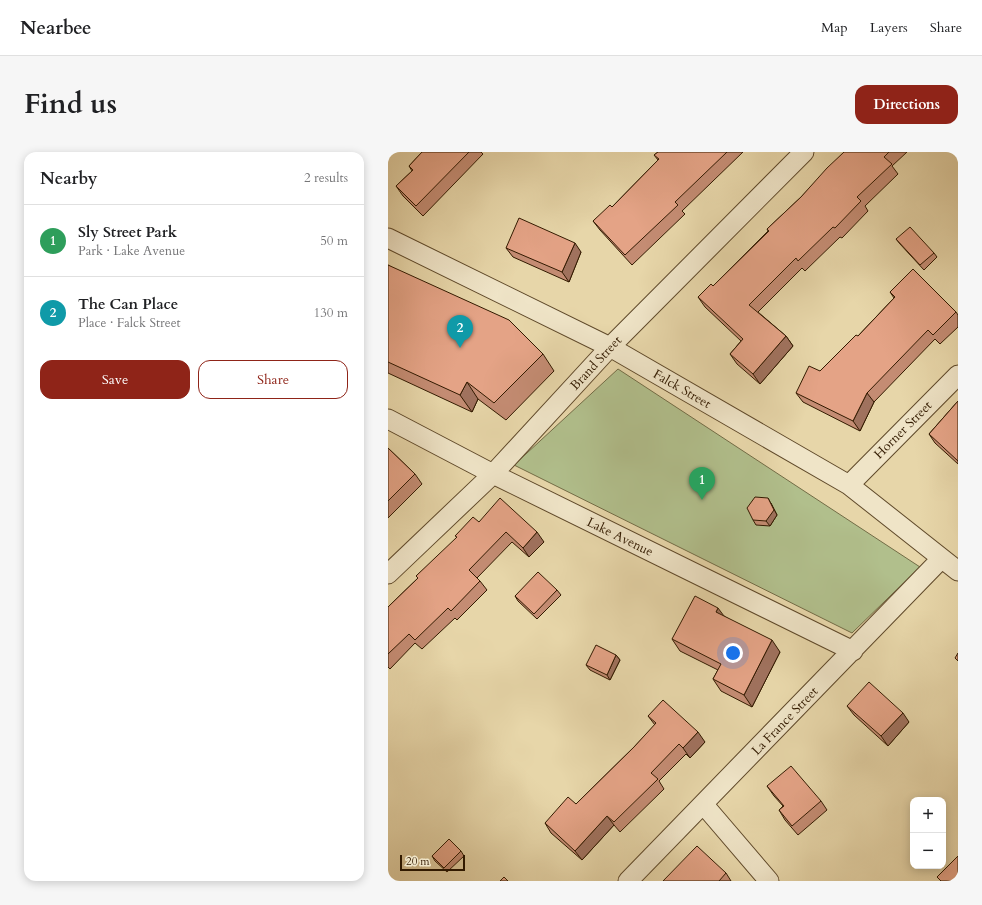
<!DOCTYPE html>
<html lang="en">
<head>
<meta charset="utf-8">
<style>
	body { margin:0; font-family:Cardo,serif; background:#f6f6f6; color:#202124 }
	.controls { position:absolute; right:12px; bottom:12px; display:grid; overflow:hidden; border-radius:8px; box-shadow:0 2px 10px #0003 }
	.controls button { width:36px; height:36px; display:grid; place-items:center; padding:0; border:0; border-bottom:1px solid #e0e0e0; background:#fff; color:#202124; font:20px sans-serif }
	.scale { position:absolute; left:12px; bottom:10px; width:65px; box-sizing:border-box; padding-left:4px; border:2px solid #321a00; border-top:0; font-size:11px; line-height:14px; white-space:nowrap; color:#321a00; -webkit-text-stroke:3px #efe4c7; paint-order:stroke }
	.you { position:absolute; left:345px; top:501px; width:14px; height:14px; margin:-10px; border:3px solid #fff; border-radius:50%; background:#1a73e8; box-shadow:0 0 0 6px #1a73e833 }
	.badge { display:grid; place-items:center; width:26px; height:26px; border-radius:50%; background:#8f2418; color:#fff; font-size:13px; font-weight:700 }
	.pin { position:absolute; translate:-50% -33px; filter:drop-shadow(0 1px 2px #0008) }
	.pin::after { content:''; position:absolute; top:21px; width:14px; height:12px; background:inherit; clip-path:polygon(0 0,100% 0,50% 100%) }
	.list { margin:0; padding:0; list-style:none }
	h2 { display:flex; justify-content:space-between; align-items:center; height:52px; margin:0; padding:0 16px; font-size:17px }
	h2 small { font-size:13px; font-weight:400; color:#757577 }
	.list li { display:grid; grid-template-columns:26px 1fr auto; gap:12px; align-items:center; box-sizing:border-box; height:72px; padding:0 16px; border-top:1px solid #e0e0e0 }
	.list b { display:block; font-size:15px; white-space:nowrap }
	.list p { margin:0; font-size:13px; white-space:nowrap; color:#757577 }
	.list em { font-size:13px; font-style:normal; color:#757577 }
	.actions { display:flex; gap:8px; padding:12px 16px }
	.actions a { flex:1; padding:9px 0; border:1px solid #8f2418; border-radius:12px; text-align:center; font-size:14px; color:#8f2418 }
	.actions .main { background:#8f2418; color:#fff }
	.map { position:relative; flex:none; width:570px; height:729px; overflow:hidden; border-radius:12px }
	header { display:flex; align-items:center; gap:24px; box-sizing:border-box; height:56px; padding:0 20px; background:#fff; border-bottom:1px solid #e0e0e0 }
	header strong { font-size:19px }
	nav { display:flex; gap:22px; margin-inline-start:auto; font-size:14px }
	.intro { display:flex; align-items:center; justify-content:space-between; box-sizing:border-box; height:96px; padding:0 24px }
	h1 { margin:0; font-size:28px }
	.button { padding:10px 18px; border-radius:12px; background:#8f2418; color:#fff; font-size:14px; font-weight:700 }
	main { display:flex; gap:24px; padding:0 24px }
	aside { flex:1; background:#fff; border-radius:12px; box-shadow:0 2px 10px #0003 }
	.map>svg:first-child { display:block }
	.green { fill:#b1bf8c; stroke:#726c46 }
	.lines { fill:none; stroke-linecap:round; stroke-linejoin:round }
	.street-casing { stroke:#5f492a; stroke-width:21 }
	.street { stroke:#efe4c7; stroke-width:19 }
	.wall { fill:#c48c73; stroke:#321a00 }
	.shaded-wall { fill:#a0725e; stroke:#321a00 }
	.building { fill:#e4a386; stroke:#321a00 }
	.labels { text-anchor:middle; dominant-baseline:central; stroke-width:3; stroke-linejoin:round; paint-order:stroke }
	.street-label { font-size:13px; fill:#321a00; stroke:#efe4c7 }
</style>
</head>
<body>
<header>
<strong>Nearbee</strong>
<nav><a>Map</a><a>Layers</a><a>Share</a></nav>
</header>
<div class="intro"><h1>Find us</h1><a class="button">Directions</a></div>
<main>
<aside>
<h2>Nearby<small>2 results</small></h2>
<ul class="list">
<li><span class="badge" style="background:#2e9e5b">1</span><div><b>Sly Street Park</b><p>Park · Lake Avenue</p></div><em>50 m</em></li>
<li><span class="badge" style="background:#0f9aa8">2</span><div><b>The Can Place</b><p>Place · Falck Street</p></div><em>130 m</em></li>
</ul>
<div class="actions"><a class="main">Save</a><a>Share</a></div>
</aside>
<div class="map">
<svg width="570" height="729" viewBox="0 0 570 729">
	<rect width="100%" height="100%" fill="#e7d6a9"/>
	<filter id="stains"><feTurbulence type="fractalNoise" baseFrequency=".005" numOctaves="4"/><feColorMatrix values="0 0 0 0 .2 0 0 0 0 .09 0 0 0 0 .02 0 0 0 .5 -.17"/></filter>
	<radialGradient id="worn" r=".72"><stop offset=".6" stop-color="#630" stop-opacity="0"/><stop offset="1" stop-color="#630" stop-opacity=".3"/></radialGradient>
	<!-- green -->
	<path class="green" d="M230 217 532 415 464 481 126 313Z"/>
	<g class="lines">
		<defs>
			<path id="street" d="M0 86 222 195 461 333 570 419
				M0 267 105 322 465 499
				M461 333 570 223
				M0 422 105 322 222 195 416 0
				M316 653 381 729
				M240 729 553 407"/>
		</defs>
		<!-- street casing -->
		<use href="#street" class="street-casing"/>
		<!-- street -->
		<use href="#street" class="street"/>
	</g>
	<!-- wall -->
	<path class="wall" d="M34 0H93L95 2 35 64 15 44 8 34 24 19 21 14Z
		M270 0H355L294 59 297 62 244 113 212 78 205 69 224 55 270 8 266 3Z
		M456 0H519L504 14 510 22 477 54 480 59 454 86 452 85 417 119 414 116 370 160 398 184 405 194 372 232 349 212 342 202 353 189 317 155 310 145 325 134 380 79 379 77 413 45Z
		M508 87 546 101 549 105 536 118 512 92Z
		M118 96 193 100 181 130 125 105Z
		M0 113 155 202 166 219 118 268 90 247 84 260 0 221Z
		M502 140 568 160 570 163V175L552 192 547 187 486 250 472 279 415 250 408 241 432 219 470 184 506 146Z
		M570 249V312L547 291 541 282Z
		M0 296 27 322 34 332 0 366Z
		M383 351 389 363 382 374 368 373 365 368Z
		M91 370 156 390 141 405 124 390 89 426 92 429 99 438 69 468 67 466 34 497 27 491 2 517 0 515V455L30 426 28 424Z
		M169 438 173 443 149 467 130 449 127 444Z
		M336 464 392 500 364 555 333 539 325 527 330 518 292 499 284 487Z
		M228 503 232 508 222 528 202 518 198 513Z
		M459 554 521 570 500 594 466 563Z
		M260 564 317 590 302 606 298 602 271 629 276 637 232 680 226 673 194 708 163 681 157 671 188 652 246 595 267 573Z
		M379 634 433 649 439 658 410 683 397 668 391 658 395 654 386 644Z
		M73 699 76 704 59 720 47 709 44 704Z
		M338 721 343 729H275Z"/>
	<!-- shaded-wall -->
	<path class="shaded-wall" d="M187 91 193 100 181 130 174 120Z
		M398 184 405 194 372 232 365 222Z
		M79 230 90 247 84 260 72 243Z
		M479 241 486 250 472 279 465 269Z
		M380 346 389 363 382 374 378 369Z
		M149 380 156 390 141 405 135 396Z
		M330 456 339 468 328 460Z
		M384 488 392 500 364 555 356 543Z
		M228 503 232 508 222 528 219 523Z
		M515 561 521 570 500 594 493 584Z
		M310 580 317 590 302 606 295 596Z
		M219 664 226 673 194 708 187 699Z"/>
	<!-- building -->
	<path class="building" d="M34 0H81L28 54 8 34 25 18 21 14Z
		M270 0H339L287 50 290 53 237 103 205 69 222 53 224 55 271 7 266 3Z
		M456 0H501L496 5 504 12 469 45 473 49 447 76 445 75 410 109 408 106 361 153 398 184 365 222 342 202 355 187 310 145 323 132 325 134 381 79 379 77 413 45 439 16Z
		M131 66 187 91 174 120 118 96Z
		M522 75 546 101 532 113 508 87Z
		M0 113 121 168 155 202 106 251 79 230 72 243 0 210Z
		M525 117 568 160 545 183 540 178 479 241 465 269 408 241 421 214 432 219 468 183 470 184 507 145 502 140Z
		M570 249V309L541 282Z
		M0 296 27 322 0 349Z
		M367 345 380 346 386 358 378 369 365 368 359 356Z
		M112 346 149 380 135 396 118 380 81 418 92 429 63 459 60 456 27 488 21 482 0 502V455L30 426 28 424 69 385 67 384 85 365 91 370Z
		M150 420 169 438 146 462 127 444Z
		M307 444 330 456 328 460 384 488 356 543 325 527 333 512 284 487Z
		M208 493 228 503 219 523 198 513Z
		M570 501V509L567 506Z
		M481 530 515 561 493 584 459 554Z
		M275 548 310 580 295 596 291 592 263 621 270 627 226 670 219 664 187 699 157 671 180 645 188 652 246 595 268 571 260 564Z
		M403 614 433 649 404 674 391 658 396 654 379 634Z
		M61 687 73 699 56 716 44 704Z
		M309 694 338 721 331 729H275Z
		M570 704V729H553L549 725Z
		M116 725 120 729H112Z"/>
	<g class="labels">
		<!-- street labels -->
		<g class="street-label">
			<text transform="translate(208 211) rotate(-47)">Brand Street</text>
			<text transform="translate(294 237) rotate(30)">Falck Street</text>
			<text transform="translate(515 278) rotate(-45)">Horner Street</text>
			<text transform="translate(232 385) rotate(26)">Lake Avenue</text>
			<text transform="translate(397 569) rotate(-46)">La France Street</text>
		</g>
	</g>
	<rect width="100%" height="100%" filter="url(#stains)"/>
	<rect width="100%" height="100%" fill="url(#worn)"/>
</svg>
<div class="controls">
<button>+</button>
<button>−</button>
</div>
<div class="scale">20 m</div>
<div class="you"></div>
<div class="pin badge" style="left:314px;top:348px;background:#2e9e5b">1</div>
<div class="pin badge" style="left:72px;top:196px;background:#0f9aa8">2</div>
</div>
</main>
</body>
</html>
